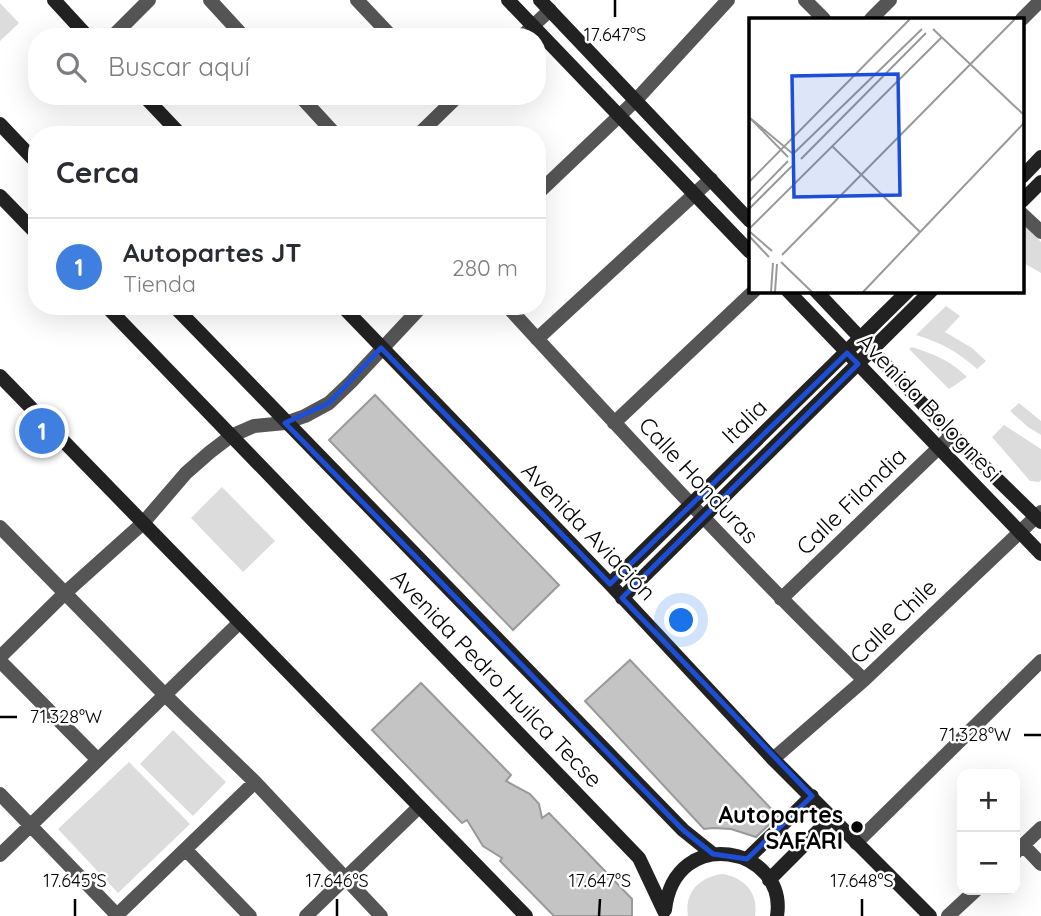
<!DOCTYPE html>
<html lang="es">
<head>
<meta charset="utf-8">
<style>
	body { margin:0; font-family:Quicksand,sans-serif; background:#f7f7f7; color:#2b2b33 }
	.controls { position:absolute; right:21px; bottom:21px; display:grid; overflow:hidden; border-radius:14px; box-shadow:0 7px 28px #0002 }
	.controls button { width:63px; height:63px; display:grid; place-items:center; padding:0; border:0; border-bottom:2px solid #e1e1e2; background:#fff; color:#2b2b33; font:35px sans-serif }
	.you { position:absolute; left:682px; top:621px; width:24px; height:24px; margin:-18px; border:5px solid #fff; border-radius:50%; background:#1a73e8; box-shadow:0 0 0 10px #1a73e833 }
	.badge { display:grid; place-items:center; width:46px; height:46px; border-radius:50%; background:#7c3aed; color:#fff; font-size:23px; font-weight:700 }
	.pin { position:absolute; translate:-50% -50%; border:4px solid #fff; box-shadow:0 2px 7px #0006 }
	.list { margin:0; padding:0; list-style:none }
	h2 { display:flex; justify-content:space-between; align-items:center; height:91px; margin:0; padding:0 28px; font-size:30px }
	h2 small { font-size:23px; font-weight:400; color:#7c7c81 }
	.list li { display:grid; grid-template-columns:46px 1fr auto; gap:21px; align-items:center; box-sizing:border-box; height:98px; padding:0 28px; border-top:2px solid #e1e1e2 }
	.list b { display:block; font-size:26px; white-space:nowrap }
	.list p { margin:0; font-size:23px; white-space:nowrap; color:#7c7c81 }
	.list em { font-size:23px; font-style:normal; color:#7c7c81 }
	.icon { flex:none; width:38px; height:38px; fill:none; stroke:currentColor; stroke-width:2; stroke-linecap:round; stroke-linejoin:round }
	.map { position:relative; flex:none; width:1041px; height:916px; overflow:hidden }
	.search { position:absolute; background:#fff; box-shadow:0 7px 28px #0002; left:28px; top:28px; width:518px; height:77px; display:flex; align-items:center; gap:18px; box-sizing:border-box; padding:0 24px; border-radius:28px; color:#7c7c81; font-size:26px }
	.panel { position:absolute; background:#fff; box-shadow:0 7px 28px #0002; left:28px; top:126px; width:518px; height:189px; border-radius:28px }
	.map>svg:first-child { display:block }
	.green { fill:#dcdcdc }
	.building { fill:#c4c4c4; stroke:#999; stroke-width:2 }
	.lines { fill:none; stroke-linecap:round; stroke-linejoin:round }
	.street { stroke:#555; stroke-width:14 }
	.secondary { stroke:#222; stroke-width:14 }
	.marked { fill:none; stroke:#1d4ed8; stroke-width:5; stroke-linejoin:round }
	.ticks { fill:none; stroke:#000; stroke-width:2.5 }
	.poi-dot { fill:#000; stroke:#fff; stroke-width:2.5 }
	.labels { text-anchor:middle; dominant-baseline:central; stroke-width:5; stroke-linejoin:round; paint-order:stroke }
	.street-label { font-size:23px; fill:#000; stroke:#fff }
	.poi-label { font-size:23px; font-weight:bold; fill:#000; stroke:#fff; text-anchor:end }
	.inset-road { fill:none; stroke:#999; stroke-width:2 }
	.view { fill:#1d4ed8; fill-opacity:0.15; stroke:#1d4ed8; stroke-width:3.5 }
	.inset-edge { fill:none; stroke:#000; stroke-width:3.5 }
	.ticks-label { font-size:18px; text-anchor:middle; fill:#000; stroke:#fff; stroke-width:5; stroke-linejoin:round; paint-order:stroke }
</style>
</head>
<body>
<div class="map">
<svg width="1041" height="916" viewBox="0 0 1041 916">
	<rect width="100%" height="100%" fill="#fff"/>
	<!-- green -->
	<path class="green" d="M0 3 19 23 0 41Z
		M1025 226 1041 242V273L1022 262V230Z
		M946 306 960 316 945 332 972 348 986 361 977 369C958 352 940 342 916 335Z
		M912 347C934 354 951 361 967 377L949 389 909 349Z
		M1019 403 1041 421V435L1028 427 1010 411Z
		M1004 425 1041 449V480L1039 482 1030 481 992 437Z
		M222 487 275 541 243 572 191 518Z
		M173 730 226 782 193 816 140 764Z
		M129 762 190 824 118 893 58 829Z
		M722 874C744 877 759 893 755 916H688C684 892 700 877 722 874Z"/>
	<!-- building -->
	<path class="building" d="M375 395 559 585 513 630 329 440Z
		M630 660 778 816 756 837 731 829 713 828 704 829 585 701Z
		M421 683 511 775 506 781 530 794 539 804 542 818 549 813 632 899V916H554L500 861 502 858 483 846 467 820 462 823 372 730Z"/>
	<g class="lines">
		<!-- street -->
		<path class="street" d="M210 0 244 37
			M357 0 392 37
			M805 0 824 19
			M871 19 890 0
			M1022 19 1041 0
			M112 37 149 0
			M521 37 550 10
			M300 96 336 135
			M418 135 458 96
			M537 194 636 100 728 0
			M1022 214 1041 232
			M507 306C624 433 740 560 864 680
			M537 339 711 179
			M614 423 755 290
			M0 527 165 695 255 782 381 916
			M781 599 952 435
			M0 657 65 593 143 523 186 473 210 452 231 436 254 426 285 423 305 416 329 403 351 382 422 306
			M0 661 98 760
			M773 759 864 680 1041 512
			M0 794 118 916
			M856 843 1041 661
			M1023 845 1041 864
			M186 850 250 916
			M1015 853 1041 828
			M0 855 239 623
			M117 915 255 782
			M306 916 419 807
			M948 916 976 890"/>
		<!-- secondary -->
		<path class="secondary" d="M54 0 88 37
			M508 0 750 252
			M540 0 750 221
			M144 96 181 135
			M0 124 37 163
			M1022 177 1041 157
			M0 196 37 234
			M1022 201 1041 182
			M787 290 1041 554
			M815 290 952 435 1041 522
			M106 306 639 858 664 911
			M174 306 683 830 713 854
			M342 306 610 584 773 759 930 916
			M0 376 526 916
			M610 584 909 290
			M622 598 932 290
			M747 859 812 796
			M769 880 832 817
			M665 910C675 823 788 847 777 916"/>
	</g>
	<!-- marked area -->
	<path class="marked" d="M381 348 610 584 847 353 858 364 622 598 812 796 747 859 713 854 683 830 285 423 329 403Z"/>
	<!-- ticks -->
	<path class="ticks" d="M615 17V0M0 717H17M1024 735H1041M75 916V899M337 916V899M599 916 600 899M862 916V899"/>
	<!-- markers -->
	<circle class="poi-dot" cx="857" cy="827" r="7"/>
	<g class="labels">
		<!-- street labels -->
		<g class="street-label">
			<text transform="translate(930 407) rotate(46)">Avenida Bolognesi</text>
			<text transform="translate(744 421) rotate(-44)">Italia</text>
			<text transform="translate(699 480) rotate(47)">Calle Honduras</text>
			<text transform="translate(851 501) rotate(-44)">Calle Filandia</text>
			<text transform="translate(589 531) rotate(46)">Avenida Aviación</text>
			<text transform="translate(893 621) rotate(-44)">Calle Chile</text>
			<text transform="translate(497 678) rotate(46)">Avenida Pedro Huilca Tecse</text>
		</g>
		<!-- poi labels -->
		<g class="poi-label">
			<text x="843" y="814">Autopartes<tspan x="843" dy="26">SAFARI</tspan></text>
		</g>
	</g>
	<!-- overview -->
	<g transform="translate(749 18)">
		<rect width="275" height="275" fill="#fff"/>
		<path class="inset-road" d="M184 11 275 97M83 128 171 214M45 135 173 11M39 139 1 100 43 135M52 141 177 15M0 164 161 1M0 183 39 143M0 191 43 148M0 211 192 20M0 213 23 233M0 218 20 239M33 237 266 1M32 244 63 274M22 274 24 245M26 274 28 246M114 274 275 105"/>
		<path class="view" d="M149 56 151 177 45 179 43 58Z"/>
		<rect width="275" height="275" class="inset-edge"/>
	</g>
	<g class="ticks-label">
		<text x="615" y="41">17.647°S</text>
		<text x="66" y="723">71.328°W</text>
		<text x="975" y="741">71.328°W</text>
		<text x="75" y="887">17.645°S</text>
		<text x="337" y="887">17.646°S</text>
		<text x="600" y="887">17.647°S</text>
		<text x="862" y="887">17.648°S</text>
	</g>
</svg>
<div class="controls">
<button>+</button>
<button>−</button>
</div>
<div class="you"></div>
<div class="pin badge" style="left:42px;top:431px;background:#3f7fe0">1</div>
<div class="search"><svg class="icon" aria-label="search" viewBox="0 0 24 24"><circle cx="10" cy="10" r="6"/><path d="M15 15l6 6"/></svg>Buscar aquí</div>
<section class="panel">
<h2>Cerca<small></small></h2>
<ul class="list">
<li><span class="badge" style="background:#3f7fe0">1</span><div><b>Autopartes JT</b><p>Tienda</p></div><em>280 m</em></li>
</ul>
</section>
</div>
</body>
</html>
